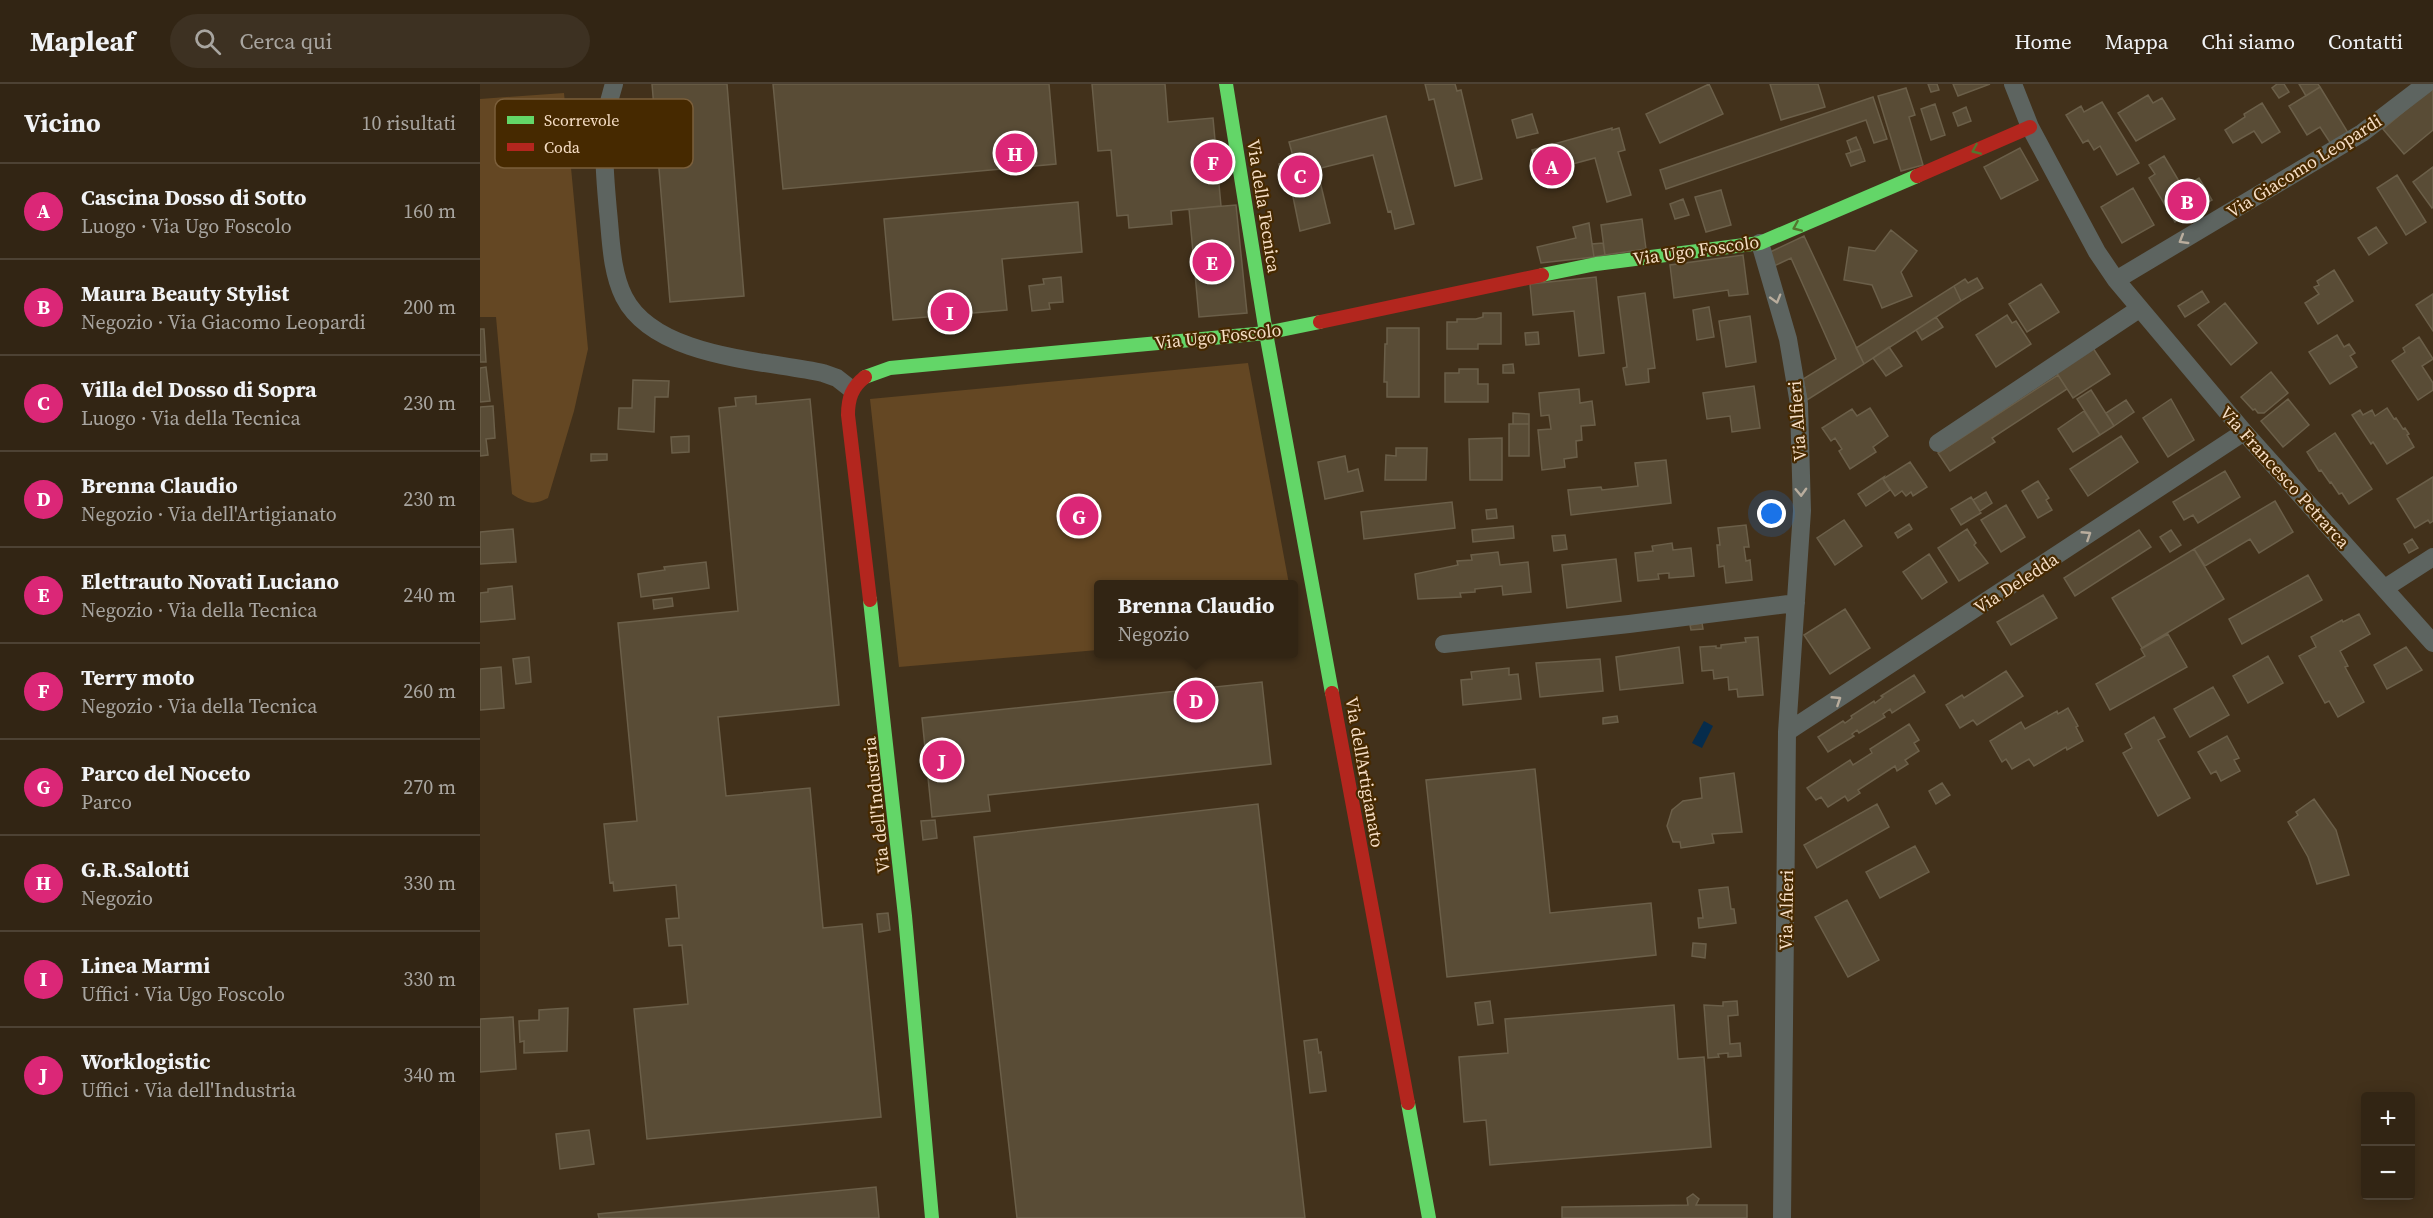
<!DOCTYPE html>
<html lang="it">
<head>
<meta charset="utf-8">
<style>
	body { margin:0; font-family:"Source Serif 4",serif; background:#3d3122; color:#f1f3f6 }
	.controls { position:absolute; right:18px; bottom:18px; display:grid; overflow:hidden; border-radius:6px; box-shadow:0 3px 15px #0003 }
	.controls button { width:54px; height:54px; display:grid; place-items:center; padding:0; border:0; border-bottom:2px solid #4d4234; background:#322514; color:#f1f3f6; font:30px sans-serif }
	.you { position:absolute; left:1292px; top:430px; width:21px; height:21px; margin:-15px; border:4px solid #fff; border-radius:50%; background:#1a73e8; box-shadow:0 0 0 9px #1a73e833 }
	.badge { display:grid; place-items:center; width:39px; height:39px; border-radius:50%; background:#db2777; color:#fff; font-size:20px; font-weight:700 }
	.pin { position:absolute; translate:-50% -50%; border:3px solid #fff; box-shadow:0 2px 6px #0006 }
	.popup { position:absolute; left:614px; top:496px; width:204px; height:78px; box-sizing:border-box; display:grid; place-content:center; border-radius:6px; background:#322514; filter:drop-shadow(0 2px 4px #0005); font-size:20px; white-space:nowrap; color:#a8a5a0 }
	.popup b { font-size:22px; color:#f1f3f6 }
	.popup::after { content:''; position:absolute; left:50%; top:100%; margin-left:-12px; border:12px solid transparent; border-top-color:#322514 }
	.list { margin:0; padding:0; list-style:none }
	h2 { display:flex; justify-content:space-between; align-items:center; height:78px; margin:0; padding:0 24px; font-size:26px }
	h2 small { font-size:20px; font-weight:400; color:#a8a5a0 }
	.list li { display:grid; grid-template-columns:39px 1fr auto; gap:18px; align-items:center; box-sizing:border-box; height:96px; padding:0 24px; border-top:2px solid #4d4234 }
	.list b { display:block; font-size:22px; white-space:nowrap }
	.list p { margin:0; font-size:20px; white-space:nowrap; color:#a8a5a0 }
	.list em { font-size:20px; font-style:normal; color:#a8a5a0 }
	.icon { flex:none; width:33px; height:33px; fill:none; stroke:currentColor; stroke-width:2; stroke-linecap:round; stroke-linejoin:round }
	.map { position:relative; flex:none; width:1953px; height:1134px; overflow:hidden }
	header { display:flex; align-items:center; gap:36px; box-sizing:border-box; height:84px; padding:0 30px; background:#322514; border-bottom:2px solid #4d4234 }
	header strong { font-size:28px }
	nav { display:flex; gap:33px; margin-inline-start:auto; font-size:21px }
	.search { width:420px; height:54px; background:#3d3122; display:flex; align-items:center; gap:15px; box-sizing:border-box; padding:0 21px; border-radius:33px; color:#a8a5a0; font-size:22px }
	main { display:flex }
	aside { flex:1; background:#322514 }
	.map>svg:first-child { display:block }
	.green { fill:#644723 }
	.water { fill:#062c4c }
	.building { fill:#594c36; stroke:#6b5f49; stroke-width:1.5 }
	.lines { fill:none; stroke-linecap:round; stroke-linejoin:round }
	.street { stroke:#5d6460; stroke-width:18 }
	.fast { stroke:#63d668; stroke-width:14 }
	.jam { stroke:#b3261e; stroke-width:14 }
	.oneway { stroke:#53772f }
	.oneway2 { stroke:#b9ad9d }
	.labels { text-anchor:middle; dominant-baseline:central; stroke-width:4.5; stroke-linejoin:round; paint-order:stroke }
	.street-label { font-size:18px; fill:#f6dec5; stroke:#462900 }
	.key { fill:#462900; stroke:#7b5f3b; stroke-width:1.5 }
	.key-label { font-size:16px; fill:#f6dec5 }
</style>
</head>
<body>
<header>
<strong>Mapleaf</strong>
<div class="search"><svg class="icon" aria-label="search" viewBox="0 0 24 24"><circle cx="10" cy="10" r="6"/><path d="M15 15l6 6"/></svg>Cerca qui</div>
<nav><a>Home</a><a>Mappa</a><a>Chi siamo</a><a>Contatti</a></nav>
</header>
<main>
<aside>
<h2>Vicino<small>10 risultati</small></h2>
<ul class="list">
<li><span class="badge">A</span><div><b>Cascina Dosso di Sotto</b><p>Luogo · Via Ugo Foscolo</p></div><em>160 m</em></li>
<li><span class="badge">B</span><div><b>Maura Beauty Stylist</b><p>Negozio · Via Giacomo Leopardi</p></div><em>200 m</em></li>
<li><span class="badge">C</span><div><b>Villa del Dosso di Sopra</b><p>Luogo · Via della Tecnica</p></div><em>230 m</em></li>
<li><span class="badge">D</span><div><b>Brenna Claudio</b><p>Negozio · Via dell'Artigianato</p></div><em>230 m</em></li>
<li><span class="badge">E</span><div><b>Elettrauto Novati Luciano</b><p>Negozio · Via della Tecnica</p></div><em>240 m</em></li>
<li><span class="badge">F</span><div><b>Terry moto</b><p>Negozio · Via della Tecnica</p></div><em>260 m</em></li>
<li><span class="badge">G</span><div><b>Parco del Noceto</b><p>Parco</p></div><em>270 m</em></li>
<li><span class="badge">H</span><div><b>G.R.Salotti</b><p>Negozio</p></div><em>330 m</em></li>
<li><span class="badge">I</span><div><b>Linea Marmi</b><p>Uffici · Via Ugo Foscolo</p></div><em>330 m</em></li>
<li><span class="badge">J</span><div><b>Worklogistic</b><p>Uffici · Via dell'Industria</p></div><em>340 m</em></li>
</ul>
</aside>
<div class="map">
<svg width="1953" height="1134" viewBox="0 0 1953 1134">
	<rect width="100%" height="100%" fill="#42311b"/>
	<!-- green -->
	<path class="green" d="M84 9 108 265 94 327 68 414C53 422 46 419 32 410L16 233H0V15Z
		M768 279 809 500H618V566L419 583 390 315Z"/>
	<!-- water -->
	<path class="water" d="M1224 637 1233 642 1222 664 1212 659Z"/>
	<!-- building -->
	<path class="building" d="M172 0H247L264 212 190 218Z
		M293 0H569L576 80 303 105Z
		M612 0H685L688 38 733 34 741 122 691 127 692 140 649 144 648 131 637 132 631 66 618 67Z
		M945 0H975L977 7 981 6 1002 95 975 102 954 15 949 16Z
		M1229 0 1243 30 1180 59 1166 30Z
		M1290 0H1338L1345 23 1301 36Z
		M1448 0H1457L1459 6 1451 8Z
		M1473 0H1510L1478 12Z
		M1797 0H1804L1809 8 1799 14 1792 4Z
		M1819 0H1838L1840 3 1826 12Z
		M1840 3 1870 52 1853 63 1840 43 1827 51 1809 22Z
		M1953 3V46L1924 70 1903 45Z
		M1426 4 1435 31 1429 33 1443 81 1421 87 1398 12Z
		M1668 11 1673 19 1682 14 1695 35 1656 57 1638 29Z
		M1393 13 1407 55 1394 59 1386 36 1186 105 1180 86Z
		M1622 18 1659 79 1637 91 1620 62 1614 66 1608 56 1603 59 1586 31 1601 22 1604 28Z
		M1782 19 1800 48 1782 59 1774 47 1753 59 1745 46 1765 33 1764 30Z
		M1455 20 1465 51 1451 56 1441 25Z
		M1486 23 1491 37 1478 42 1473 29Z
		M1052 30 1058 49 1037 54 1032 36Z
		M906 32 934 140 915 145 911 127 908 128 893 71 837 85 850 139 820 147 810 98 804 100 799 80 814 76 809 58Z
		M1132 44V46L1139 44 1145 66 1138 68 1151 111 1127 118 1115 74 1059 89 1052 66Z
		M1376 53 1381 65 1371 68 1367 57Z
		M1540 64 1558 96 1521 115 1504 83Z
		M1381 65 1385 77 1371 82 1366 70Z
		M1684 72 1703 104 1719 94 1732 116 1695 138 1669 94 1675 90 1669 81Z
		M1953 83V123L1952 124 1933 98Z
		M1917 91 1946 138 1926 151 1897 104Z
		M1653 104 1674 141 1642 159 1621 123Z
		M1241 106 1251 141 1226 148 1215 113Z
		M1203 115 1209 131 1195 135 1190 120Z
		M598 118 602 168 522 175 527 226 413 236 404 135Z
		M756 121 767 229 719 233 709 125Z
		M1162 135 1166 165 1125 171 1121 141Z
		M1109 139 1114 173 1061 179 1057 163 1096 154 1093 143Z
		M1896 143 1907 159 1889 171 1878 154Z
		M1411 146 1437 167 1421 188 1432 212 1402 224 1392 201 1364 196 1369 163 1395 167Z
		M1324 152 1384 280 1327 316 1323 295 1356 275 1311 174 1292 183 1288 169Z
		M1123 159 1125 171 1114 173 1112 160Z
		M1263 171 1268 210 1249 212 1248 206 1194 214 1190 181Z
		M1854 186 1873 217 1838 240 1825 219 1839 210 1834 203 1839 201 1837 197Z
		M581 193 583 218 569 219 570 225 552 227 549 202 564 200 563 195Z
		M1116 193 1124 269 1099 272 1094 227 1053 231 1050 200Z
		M1497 194 1503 204 1481 217 1474 202 1485 195 1488 199Z
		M1561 200 1579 228 1547 248 1529 220Z
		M1474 202 1481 217 1384 280 1376 264Z
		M1722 207 1729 218 1705 233 1698 222Z
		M1165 209 1175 284 1168 285 1169 298 1146 301 1143 284 1147 283 1138 213Z
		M1953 210V247L1936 221Z
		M1745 219 1777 259 1751 281 1718 241Z
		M1229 223 1234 253 1217 256 1213 226Z
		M1003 229H1021V260H998V265H967V238H977V235H996L1003 233Z
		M1527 231 1532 239 1536 237 1551 260 1516 283 1496 251Z
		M1270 232 1276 278 1246 283 1239 237Z
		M1456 233 1463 243 1442 256 1436 246Z
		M907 244H939V313H907V298H904L905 260H907Z
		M0 245H4L6 278H0Z
		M1058 248 1059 260 1046 261 1045 249Z
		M1857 251 1864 263 1869 260 1875 269 1870 272 1877 283 1850 300 1829 268Z
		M1939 253 1953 275 1942 282 1953 299V306L1938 316 1912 277 1925 268 1923 264Z
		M1409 263 1422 282 1406 292 1393 274Z
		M1613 264 1630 290 1593 314 1576 288Z
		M1033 280 1034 289H1023V281Z
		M6 283 10 317 0 318V284Z
		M979 285H998V300H1008V318H965V289H979Z
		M1791 288 1808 309 1784 329H1778L1775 325 1773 326 1761 313Z
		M1578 291 1587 305 1512 354 1515 358 1470 387 1458 369Z
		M153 296 189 297 188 313H175L174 348 138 345 139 324H152Z
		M1274 302 1280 344 1252 348 1250 332 1227 335 1223 309Z
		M1099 305 1100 319 1112 317 1115 341 1101 342 1102 356 1096 357 1097 373 1084 375 1085 383 1062 386 1058 346 1071 345 1069 331 1061 332 1059 309Z
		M1611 306 1634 342 1620 351 1597 315Z
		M276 312V320L330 315 359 621 238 633 246 712 330 704 343 844 382 840 401 1033 167 1055 154 925 208 920 202 861 189 862 186 835 199 834 196 801 134 807 133 798 130 799 124 740 157 737 138 539 258 527 239 324 256 322 255 314Z
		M1691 315 1714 356 1688 373 1663 334Z
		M1808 315 1829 341 1803 363 1781 337Z
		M1646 316 1654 328 1634 342 1626 329Z
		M13 322 15 354 6 355 8 371 0 372V323Z
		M1390 324 1408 352 1393 363 1396 368 1370 385 1359 367 1362 365 1355 354 1351 357 1342 344 1372 325 1377 332Z
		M1907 324 1914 335 1916 334 1923 345 1925 344 1929 350 1927 351 1934 363 1907 380 1893 358 1891 360 1872 331 1880 326 1883 331 1892 326 1895 332Z
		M1604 327 1620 351 1593 368 1578 345Z
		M1033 329 1049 330V340H1033Z
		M1029 340H1049V372H1029Z
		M1855 349 1892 405 1869 420 1862 409 1859 410 1851 398 1850 399 1841 386 1839 387 1827 368Z
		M209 352V368L192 369 191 353Z
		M1641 352 1658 378 1608 412 1590 385Z
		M1022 354V396H990L989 355Z
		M916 364H947L946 396H905L906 371 916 372Z
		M111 370H127V376L111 377Z
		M865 372 868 388 878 385 883 407 845 415 838 378Z
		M1186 376 1191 419 1091 431 1088 406 1121 403 1122 406 1158 402 1155 379Z
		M1430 378 1447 403 1433 412 1431 408 1426 412 1422 407 1415 412 1403 395Z
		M1745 387 1760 413 1718 439 1713 431 1704 436 1693 418Z
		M1404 393 1403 395 1410 406 1386 422 1378 410Z
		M1953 393V437L1950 439 1948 436 1935 444 1917 415Z
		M1558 397 1569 414 1566 416 1572 426 1558 434 1542 407Z
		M1506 408 1512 419 1500 427 1493 416Z
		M1491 413 1501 429 1481 441 1471 425Z
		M1795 417 1813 448 1779 469 1770 455 1725 482 1714 465Z
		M972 418 975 444 884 455 881 428Z
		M1526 421 1545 453 1521 468 1501 436Z
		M1016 425 1017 434 1007 435 1006 426Z
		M1364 436 1382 462 1355 481 1337 454Z
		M1429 440 1432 445 1418 454 1415 449Z
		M1266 441 1269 463H1264L1266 477 1270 476 1272 496 1246 499 1244 482 1239 483 1237 461H1240L1238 444Z
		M1033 442 1034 454 993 458 992 446Z
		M33 445 36 478 0 480V448Z
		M1487 445 1496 459 1494 461 1508 479 1479 497 1458 464Z
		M1659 446 1671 463 1595 512 1584 494Z
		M1691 446 1701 461 1690 468 1680 453Z
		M1085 451 1087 465 1074 467 1072 452Z
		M1932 455 1938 464 1929 469 1924 460Z
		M1192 459 1193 466 1211 464 1214 492 1189 494V489L1178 490 1179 495 1158 497 1155 469 1173 467 1172 462Z
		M1714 465 1744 515 1662 564 1632 514Z
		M1018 468 1020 481 1048 478 1051 508 1023 511 1022 502 995 505V508L980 509 981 513 938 515 935 490 978 481 977 477 992 476 991 471Z
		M1449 470 1467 498 1442 515 1423 488Z
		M1136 475 1141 517 1087 524 1082 481Z
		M226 478 229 504 161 513 158 490 185 486 184 483Z
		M1828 491 1842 516 1762 560 1749 535Z
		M32 502 35 535 0 538V509L8 508V505Z
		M1563 511 1577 534 1531 561 1517 538Z
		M192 514 193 522 174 525 173 516Z
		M1365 525 1390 564 1350 590 1324 551Z
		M1879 530 1890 550 1860 567 1868 582 1865 583 1884 618 1858 633 1849 617 1845 619 1819 572 1836 563 1831 553 1862 536 1863 538Z
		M1222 539 1223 545 1211 546 1210 541Z
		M1688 550 1707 583 1630 626 1616 600 1665 572 1661 565Z
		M1278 553 1283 611 1258 613 1257 605 1249 606 1248 593 1234 595 1233 586 1222 587 1220 563 1236 562V564H1241V561L1266 558 1265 554Z
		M1199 563 1203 599 1140 606 1136 573Z
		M1926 563 1942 586 1907 605 1894 581Z
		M1788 572 1803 599 1768 619 1753 592Z
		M49 573 51 598 36 600 33 575Z
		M1120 575 1123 607 1060 613 1056 579Z
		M21 583 24 624 0 626V585Z
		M1029 584V591L1038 590 1041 615 983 621 981 596 992 595 991 588Z
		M1526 587 1543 612 1497 641 1493 636 1480 644 1466 621 1482 611 1484 614Z
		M1434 591 1445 608 1412 629 1410 625 1403 630 1405 633 1379 649 1377 646 1372 650 1374 652 1348 668 1338 653 1363 637 1365 639 1372 634 1371 632 1394 617 1395 619 1403 613 1401 612Z
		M782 598 791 680 508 711 510 727 452 733 442 634Z
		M1733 603 1749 631 1710 653 1694 625Z
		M1588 624 1598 642 1596 643 1603 657 1587 666 1586 663 1554 682 1549 675 1532 685 1526 675 1522 678 1510 657 1541 638 1545 645 1577 627 1578 630Z
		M1137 632 1138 638 1123 640V634Z
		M1674 633 1685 653 1678 656 1710 714 1678 732 1643 669 1652 664 1645 650Z
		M1429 640 1439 656 1434 659 1439 667 1425 676 1428 680 1417 687 1415 682 1378 706 1380 709 1368 717 1365 712 1348 723 1341 713 1336 716 1327 704 1370 676 1373 681 1392 669 1390 665Z
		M1747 652 1759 674 1754 676 1760 687 1741 697 1736 687 1731 690 1718 668Z
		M1055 685 1070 829 1171 819 1176 871 967 893 946 696Z
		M1254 689 1262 748 1232 750 1234 759 1201 764 1200 758H1193L1187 742 1192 726 1203 717 1222 714 1220 694Z
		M1462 699 1470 711 1456 720 1449 707Z
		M1834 715 1856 746 1869 791 1837 800 1828 773 1808 738 1818 731 1816 728Z
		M778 720 825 1134H537L494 753Z
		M1397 720 1409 743 1337 784 1324 761Z
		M455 736 457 754 443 756 441 737Z
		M1435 762 1449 788 1400 814 1386 788Z
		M1248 803 1251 825H1254L1256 839 1219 844 1218 834H1223L1219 806Z
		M1367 816 1399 876 1368 893 1335 833Z
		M408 829 410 846 399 848 397 830Z
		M1213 859 1226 860 1225 874 1212 872Z
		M1010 917 1013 939 998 941 995 919Z
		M1257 917 1258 931 1248 932 1250 960 1260 959 1261 972 1248 973V969L1238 970 1239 973 1228 974 1224 921 1243 922V918Z
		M1194 921 1198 975 1224 973 1231 1063 1010 1081 1006 1036 984 1038 979 973 1028 969 1025 935Z
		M88 924 87 967 44 969V957L40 958 39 937 59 936V926Z
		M33 933 36 985 0 988V935Z
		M837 955 839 969 841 968 846 1007 830 1009 824 957Z
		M109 1046 114 1080 80 1085 76 1050Z
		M396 1103 399 1134H119L118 1130Z
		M1213 1110 1219 1115 1216 1121H1267V1134H1082V1123L1208 1121 1207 1114Z"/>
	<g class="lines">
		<!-- street -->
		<path class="street" d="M134 0C120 41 124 84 128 127 131 155 131 187 144 213 175 274 284 276 343 289L357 294 371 305
			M1533 0 1550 43 1617 168 1636 196 1764 348 1953 559
			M1280 159 1308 255 1319 320 1322 427 1307 648 1302 1134
			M1636 196 1882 49 1946 0
			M1458 359 1659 225
			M1905 504 1953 473
			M964 560 1149 540 1316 519
			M1307 648 1764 348"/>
		<!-- fast -->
		<path class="fast" d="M746 0 786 249 852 609
			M1062 191 1116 180 1280 159 1437 92
			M385 293 410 284 786 249 840 238
			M390 516 425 832 452 1134
			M928 1019 949 1134"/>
		<!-- jam -->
		<path class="jam" d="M1437 92 1550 43
			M840 238 1062 191
			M385 293C372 303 368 314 368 331L390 516
			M852 609 928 1019"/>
	</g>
	<!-- one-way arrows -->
	<defs><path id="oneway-chevron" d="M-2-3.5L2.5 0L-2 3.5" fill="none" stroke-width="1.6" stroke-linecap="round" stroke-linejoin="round" transform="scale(1.5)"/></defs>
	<g class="oneway">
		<use href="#oneway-chevron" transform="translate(1496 66) rotate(157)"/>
		<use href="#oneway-chevron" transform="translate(1317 143) rotate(157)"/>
	</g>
	<g class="oneway2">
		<use href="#oneway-chevron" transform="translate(1703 156) rotate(149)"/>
		<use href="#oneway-chevron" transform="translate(1296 215) rotate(74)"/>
		<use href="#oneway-chevron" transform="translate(1321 408) rotate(88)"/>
		<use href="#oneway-chevron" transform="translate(1607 451) rotate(-33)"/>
		<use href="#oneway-chevron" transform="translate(1357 616) rotate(-33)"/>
	</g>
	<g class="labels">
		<!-- street labels -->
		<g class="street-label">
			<text transform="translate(1824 82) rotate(-32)">Via Giacomo Leopardi</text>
			<text transform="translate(784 122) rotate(81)">Via della Tecnica</text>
			<text transform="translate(1216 166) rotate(-8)">Via Ugo Foscolo</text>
			<text transform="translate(738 252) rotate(-6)">Via Ugo Foscolo</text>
			<text transform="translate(1317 337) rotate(-94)">Via Alfieri</text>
			<text transform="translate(1805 393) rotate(48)">Via Francesco Petrarca</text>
			<text transform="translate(1536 499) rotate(-33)">Via Deledda</text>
			<text transform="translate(885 688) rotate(80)">Via dell'Artigianato</text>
			<text transform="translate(396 721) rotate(-96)">Via dell'Industria</text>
			<text transform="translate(1306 826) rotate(-89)">Via Alfieri</text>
		</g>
	</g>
	<!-- legend -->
	<rect x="15" y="15" width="198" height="69" rx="9" class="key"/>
	<rect x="27" y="32" width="27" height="8" fill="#63d668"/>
	<rect x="27" y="59" width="27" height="8" fill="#b3261e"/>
	<g class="key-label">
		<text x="64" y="42">Scorrevole</text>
		<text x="64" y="69">Coda</text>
	</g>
</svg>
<div class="controls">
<button>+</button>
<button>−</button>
</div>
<div class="you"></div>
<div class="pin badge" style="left:1072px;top:82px">A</div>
<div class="pin badge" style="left:1707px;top:117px">B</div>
<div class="pin badge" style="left:820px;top:91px">C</div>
<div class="pin badge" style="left:716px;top:616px">D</div>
<div class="popup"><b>Brenna Claudio</b>Negozio</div>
<div class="pin badge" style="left:732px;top:178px">E</div>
<div class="pin badge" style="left:733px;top:78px">F</div>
<div class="pin badge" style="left:599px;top:432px">G</div>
<div class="pin badge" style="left:535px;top:69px">H</div>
<div class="pin badge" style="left:470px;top:228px">I</div>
<div class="pin badge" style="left:462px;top:676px">J</div>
</div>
</main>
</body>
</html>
